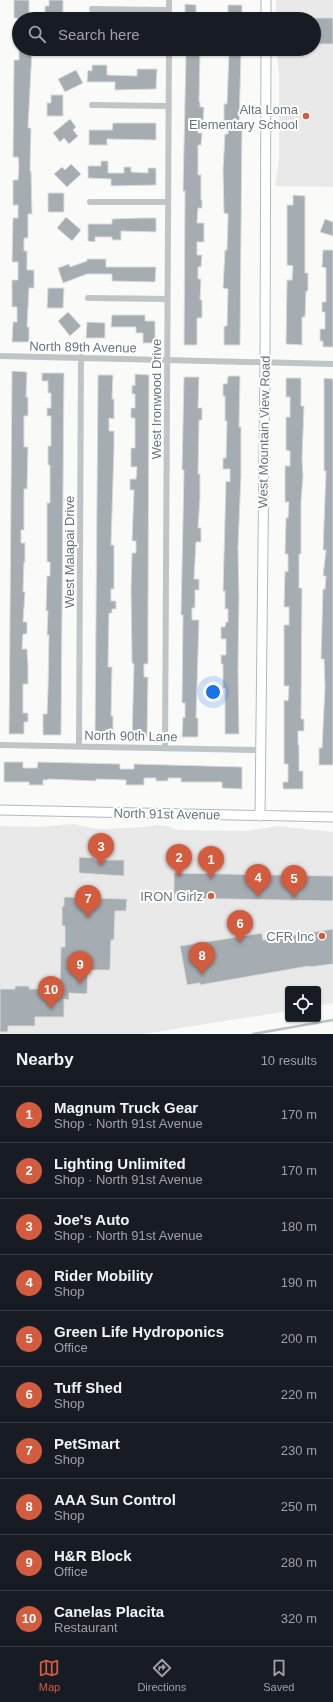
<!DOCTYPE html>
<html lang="en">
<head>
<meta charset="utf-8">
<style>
	body { margin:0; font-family:Arial,sans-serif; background:#20242c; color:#f1f3f6 }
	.controls { position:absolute; right:12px; bottom:12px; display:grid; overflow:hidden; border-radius:4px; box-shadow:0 1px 3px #0004 }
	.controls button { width:36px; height:36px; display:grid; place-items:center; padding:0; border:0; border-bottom:1px solid #363941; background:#171b24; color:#f1f3f6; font:20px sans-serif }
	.you { position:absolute; left:213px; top:692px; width:14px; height:14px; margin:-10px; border:3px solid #fff; border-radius:50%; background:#1a73e8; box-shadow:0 0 0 6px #1a73e833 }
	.badge { display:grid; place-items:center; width:26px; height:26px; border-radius:50%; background:#d35c3f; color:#fff; font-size:13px; font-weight:700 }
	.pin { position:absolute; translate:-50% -33px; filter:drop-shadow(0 1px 2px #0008) }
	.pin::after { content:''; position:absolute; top:21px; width:14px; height:12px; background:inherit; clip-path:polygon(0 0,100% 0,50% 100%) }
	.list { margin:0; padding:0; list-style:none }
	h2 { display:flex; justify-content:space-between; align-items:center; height:52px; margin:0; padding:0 16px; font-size:17px }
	h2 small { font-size:13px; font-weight:400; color:#9ea1a6 }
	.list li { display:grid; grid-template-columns:26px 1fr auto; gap:12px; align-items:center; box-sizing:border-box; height:56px; padding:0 16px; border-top:1px solid #363941 }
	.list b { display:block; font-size:15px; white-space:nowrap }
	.list p { margin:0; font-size:13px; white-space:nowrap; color:#9ea1a6 }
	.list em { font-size:13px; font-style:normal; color:#9ea1a6 }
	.icon { flex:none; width:22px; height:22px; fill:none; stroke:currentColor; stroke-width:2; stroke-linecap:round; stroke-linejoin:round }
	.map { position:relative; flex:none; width:333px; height:1034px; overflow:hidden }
	.search { position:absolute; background:#171b24; box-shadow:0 1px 3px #0004; left:12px; right:12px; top:12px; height:44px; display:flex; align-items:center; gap:10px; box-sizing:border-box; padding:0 14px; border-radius:22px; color:#9ea1a6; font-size:15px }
	.sheet { height:612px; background:#171b24 }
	nav { display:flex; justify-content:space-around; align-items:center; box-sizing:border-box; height:56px; border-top:1px solid #363941; background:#171b24; font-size:11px; color:#9ea1a6 }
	nav a { display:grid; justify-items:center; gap:2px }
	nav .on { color:#d35c3f }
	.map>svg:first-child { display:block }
	.built { fill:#e8e9e8 }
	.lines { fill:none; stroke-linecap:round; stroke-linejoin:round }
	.stream { stroke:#b7c2c6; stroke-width:2.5 }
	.building { fill:#a5adb2; stroke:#dcdcda }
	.secondary-casing { stroke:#b2b8bc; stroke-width:11 }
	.street { stroke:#bfc4c7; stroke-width:6 }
	.secondary { stroke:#fff; stroke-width:9 }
	.poi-dot { fill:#d35c3f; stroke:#fff; stroke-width:1.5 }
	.labels { text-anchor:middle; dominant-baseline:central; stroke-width:4; stroke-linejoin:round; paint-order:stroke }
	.poi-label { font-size:13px; fill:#677680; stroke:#fff; text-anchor:end }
	.street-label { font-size:13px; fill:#677680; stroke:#fff }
</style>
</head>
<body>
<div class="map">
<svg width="333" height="1034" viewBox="0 0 333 1034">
	<rect width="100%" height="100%" fill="#fafaf8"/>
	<!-- built -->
	<path class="built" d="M276 0H333V187L275 186 279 162V71L276 49H314V19H276Z
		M73 824 97 829H107L146 827 156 825 167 826 178 830 247 831 277 826 333 832V1003L318 1006V989H288V1011L144 1034H0V826L40 827Z"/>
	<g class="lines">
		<!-- stream -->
		<path class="stream" d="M253 1034 333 1020"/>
	</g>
	<!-- building -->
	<path class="building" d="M14 0H29V19L14 18Z
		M49 0H63V18H45V6H49Z
		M185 4 196 5V19H185Z
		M228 5H242V19H228Z
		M314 18H333V44H314Z
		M19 50H32L28 128H31L30 171H31L32 214H28V238H24V251H27V270H34V288H29L27 327H29V342H12L13 322H17V307H12V280H18V262H12L13 218H18V205H13V180H18L19 166 18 157H13L14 60H19Z
		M186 53H200L199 102H200V107H204L203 121H198V133H202L201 145H198V175H201V200H202V208H198L197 223H204V242H197V255H202L201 267H198V279H201L200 300H202V318H197V345H184L185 191H183Z
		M229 53H241L239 127H242L240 345H224V326H227L228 289 223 288 225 250H227L228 218V214L224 213 223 170 225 134H228L229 121H224V104H227Z
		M92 65H107V75L137 76V69H157L156 89 115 90V82H87L88 70 92 71Z
		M76 70 83 83 65 92 58 79Z
		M51 95H63V116H47V103H51Z
		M70 119 76 127 73 130 78 136 69 144 64 138 60 142 53 133Z
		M113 123H156V140L107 139V145H89V130H112Z
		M101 161H108V173H124V167H131V172L148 173V168H156V185L111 186V179L88 178V166H101Z
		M71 164 81 174 67 187 54 174 62 167 65 170Z
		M48 193H64V212H48Z
		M293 195 305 196V273H308V291H306L305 317H302V345L286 344 287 280H292L293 266 287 265V205H293Z
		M66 217 81 230 72 241 57 228Z
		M140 218H156V232L121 231V240H112V237H95V242L88 241V224H112V219Z
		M325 219 333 222V236L320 232Z
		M323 250H333V347H323V341H320V329H325V312H322V302H326V268L322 267Z
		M87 259H106V267H156L155 282 112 281V274H87L63 283 58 268 69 264 70 267 87 261Z
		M48 288H64L63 308H47Z
		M68 312 81 326 70 336 58 321Z
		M112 315H145V321H155V343H143V333H136V327H111Z
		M87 322 105 323V338H86Z
		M12 371 27 372 26 397H28V416H24V447H28L27 489H24V530H21V543H25V562H24L23 592H25L23 622H27V634H23L22 649H27L28 665V684H23V713H28V722H24V734H9Z
		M42 373H64L61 735H43V714H47L48 689 49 635H47L48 611H46L47 576H50V562H47V503H50V465H48V446H51V416H47V408H51V393H48V381H42Z
		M135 374 149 375 148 618V664H144V677H148L147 737H132L134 664 132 663 131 589 132 553H136V541H132L134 490H130V479H136L137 467H131V448H135V418H131V408H135V394H132V385L135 386Z
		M98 375H113L112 399H114V419L109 418V431H114V449L111 545H114V589H111V601H116V609H112V613H109L108 667H112L111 716H113V736L95 735Z
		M228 376H240L239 427H241V476L238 547 239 597 238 670 239 734H225V688H223V664H221V655H226V639H221V627H225L226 622H228V609H225V591H223L226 481 230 482V469H223V458H226L227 421H225V396H223V384H227Z
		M184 377H199L198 408H202V420H199L198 474H200V498L198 528H201V542H196L194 579H199V590H195V608H192V620H199L196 718H198V737H182L183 717 185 718V703H182L183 615H181L184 470H182Z
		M286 378H301V406H304L302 459 303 476 301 502V554H299V588H302L301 719H304V731H298V745H299V771H303V789H283V782H288V764H284V700L288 701 289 686H284V625H289V607H284L285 571 288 572V554H285L286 518H288L289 502H285V466H290V451L286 450V417H290V397H286Z
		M324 378 333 379V765H319V748H322L325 687 324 659H321L323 589H325L326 576H323L326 550H323L326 471H324Z
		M4 762H23V768H37L38 762 120 764V769H134V764L242 767V789L222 788V782H181V778H168V781H156V778H144V785H126V780L96 779V781L48 779 47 780H43V785H29V782H4Z
		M79 857 95 858V860H124V876L79 873Z
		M174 873 333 876V901L174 898Z
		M64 897 127 899 126 911H115L114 940H111L110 970H88L87 994 69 993V1000L64 999V1017H35V1026H8V1032H0V989H15V986H29V989H53L60 982 61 947H65V926H62V906H64Z
		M333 929V964L309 967V966L200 985V983L187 985 180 946 262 933 263 940Z"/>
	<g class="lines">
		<defs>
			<path id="secondary" d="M266 19V0
				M0 810 333 817
				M260 816 265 362 266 49"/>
		</defs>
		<!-- secondary casing -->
		<use href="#secondary" class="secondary-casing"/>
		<!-- street -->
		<path class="street" d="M92 9 169 10
			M169 19V0
			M92 105 169 106
			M90 202H168
			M88 298 167 299
			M0 356 333 364
			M0 745 261 750
			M79 747 81 357
			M165 748 169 49"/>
		<!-- secondary -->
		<use href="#secondary" class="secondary"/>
	</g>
	<!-- markers -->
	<g class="poi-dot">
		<circle cx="306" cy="116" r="4"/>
		<circle cx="211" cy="896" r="4"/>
		<circle cx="322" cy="936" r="4"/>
	</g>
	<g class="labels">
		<!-- poi labels -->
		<g class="poi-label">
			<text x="298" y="109">Alta Loma<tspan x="298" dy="15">Elementary School</tspan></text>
			<text x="203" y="896">IRON Girlz</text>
			<text x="314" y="936">CFR Inc</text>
		</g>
		<!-- street labels -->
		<g class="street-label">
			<text transform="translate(83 347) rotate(1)">North 89th Avenue</text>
			<text transform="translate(156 399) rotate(-90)">West Ironwood Drive</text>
			<text transform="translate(264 432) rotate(-89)">West Mountain View Road</text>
			<text transform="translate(69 552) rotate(-90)">West Malapai Drive</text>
			<text transform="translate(131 736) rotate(1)">North 90th Lane</text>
			<text transform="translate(167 814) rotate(1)">North 91st Avenue</text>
		</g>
	</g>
</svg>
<div class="controls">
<button><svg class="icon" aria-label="locate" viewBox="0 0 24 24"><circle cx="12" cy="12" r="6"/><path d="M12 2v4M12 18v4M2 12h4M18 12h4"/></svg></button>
</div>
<div class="you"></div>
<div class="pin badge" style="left:211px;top:879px">1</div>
<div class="pin badge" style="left:179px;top:877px">2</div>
<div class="pin badge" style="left:101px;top:866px">3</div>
<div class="pin badge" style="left:258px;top:897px">4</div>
<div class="pin badge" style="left:294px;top:898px">5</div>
<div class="pin badge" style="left:240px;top:943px">6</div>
<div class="pin badge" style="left:88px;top:918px">7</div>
<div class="pin badge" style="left:202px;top:975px">8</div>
<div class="pin badge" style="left:80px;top:984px">9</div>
<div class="pin badge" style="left:51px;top:1009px">10</div>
<div class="search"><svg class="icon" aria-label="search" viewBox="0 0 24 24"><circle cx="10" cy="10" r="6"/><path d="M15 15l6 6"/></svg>Search here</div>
</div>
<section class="sheet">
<h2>Nearby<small>10 results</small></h2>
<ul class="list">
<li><span class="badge">1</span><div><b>Magnum Truck Gear</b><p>Shop · North 91st Avenue</p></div><em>170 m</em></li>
<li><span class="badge">2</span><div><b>Lighting Unlimited</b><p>Shop · North 91st Avenue</p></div><em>170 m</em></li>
<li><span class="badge">3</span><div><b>Joe's Auto</b><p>Shop · North 91st Avenue</p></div><em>180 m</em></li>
<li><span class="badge">4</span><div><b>Rider Mobility</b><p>Shop</p></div><em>190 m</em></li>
<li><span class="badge">5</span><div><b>Green Life Hydroponics</b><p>Office</p></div><em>200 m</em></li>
<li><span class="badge">6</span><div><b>Tuff Shed</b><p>Shop</p></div><em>220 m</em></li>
<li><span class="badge">7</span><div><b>PetSmart</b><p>Shop</p></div><em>230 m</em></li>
<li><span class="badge">8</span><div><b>AAA Sun Control</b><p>Shop</p></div><em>250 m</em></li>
<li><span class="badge">9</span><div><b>H&amp;R Block</b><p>Office</p></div><em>280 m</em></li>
<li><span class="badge">10</span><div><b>Canelas Placita</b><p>Restaurant</p></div><em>320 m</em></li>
</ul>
</section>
<nav>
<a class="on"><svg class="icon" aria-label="map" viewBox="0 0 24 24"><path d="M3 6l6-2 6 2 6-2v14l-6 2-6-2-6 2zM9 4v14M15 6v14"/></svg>Map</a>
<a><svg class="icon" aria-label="directions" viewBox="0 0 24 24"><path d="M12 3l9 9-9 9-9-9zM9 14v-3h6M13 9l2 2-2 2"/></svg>Directions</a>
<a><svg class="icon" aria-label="saved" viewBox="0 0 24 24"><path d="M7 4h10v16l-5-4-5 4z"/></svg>Saved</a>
</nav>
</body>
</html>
